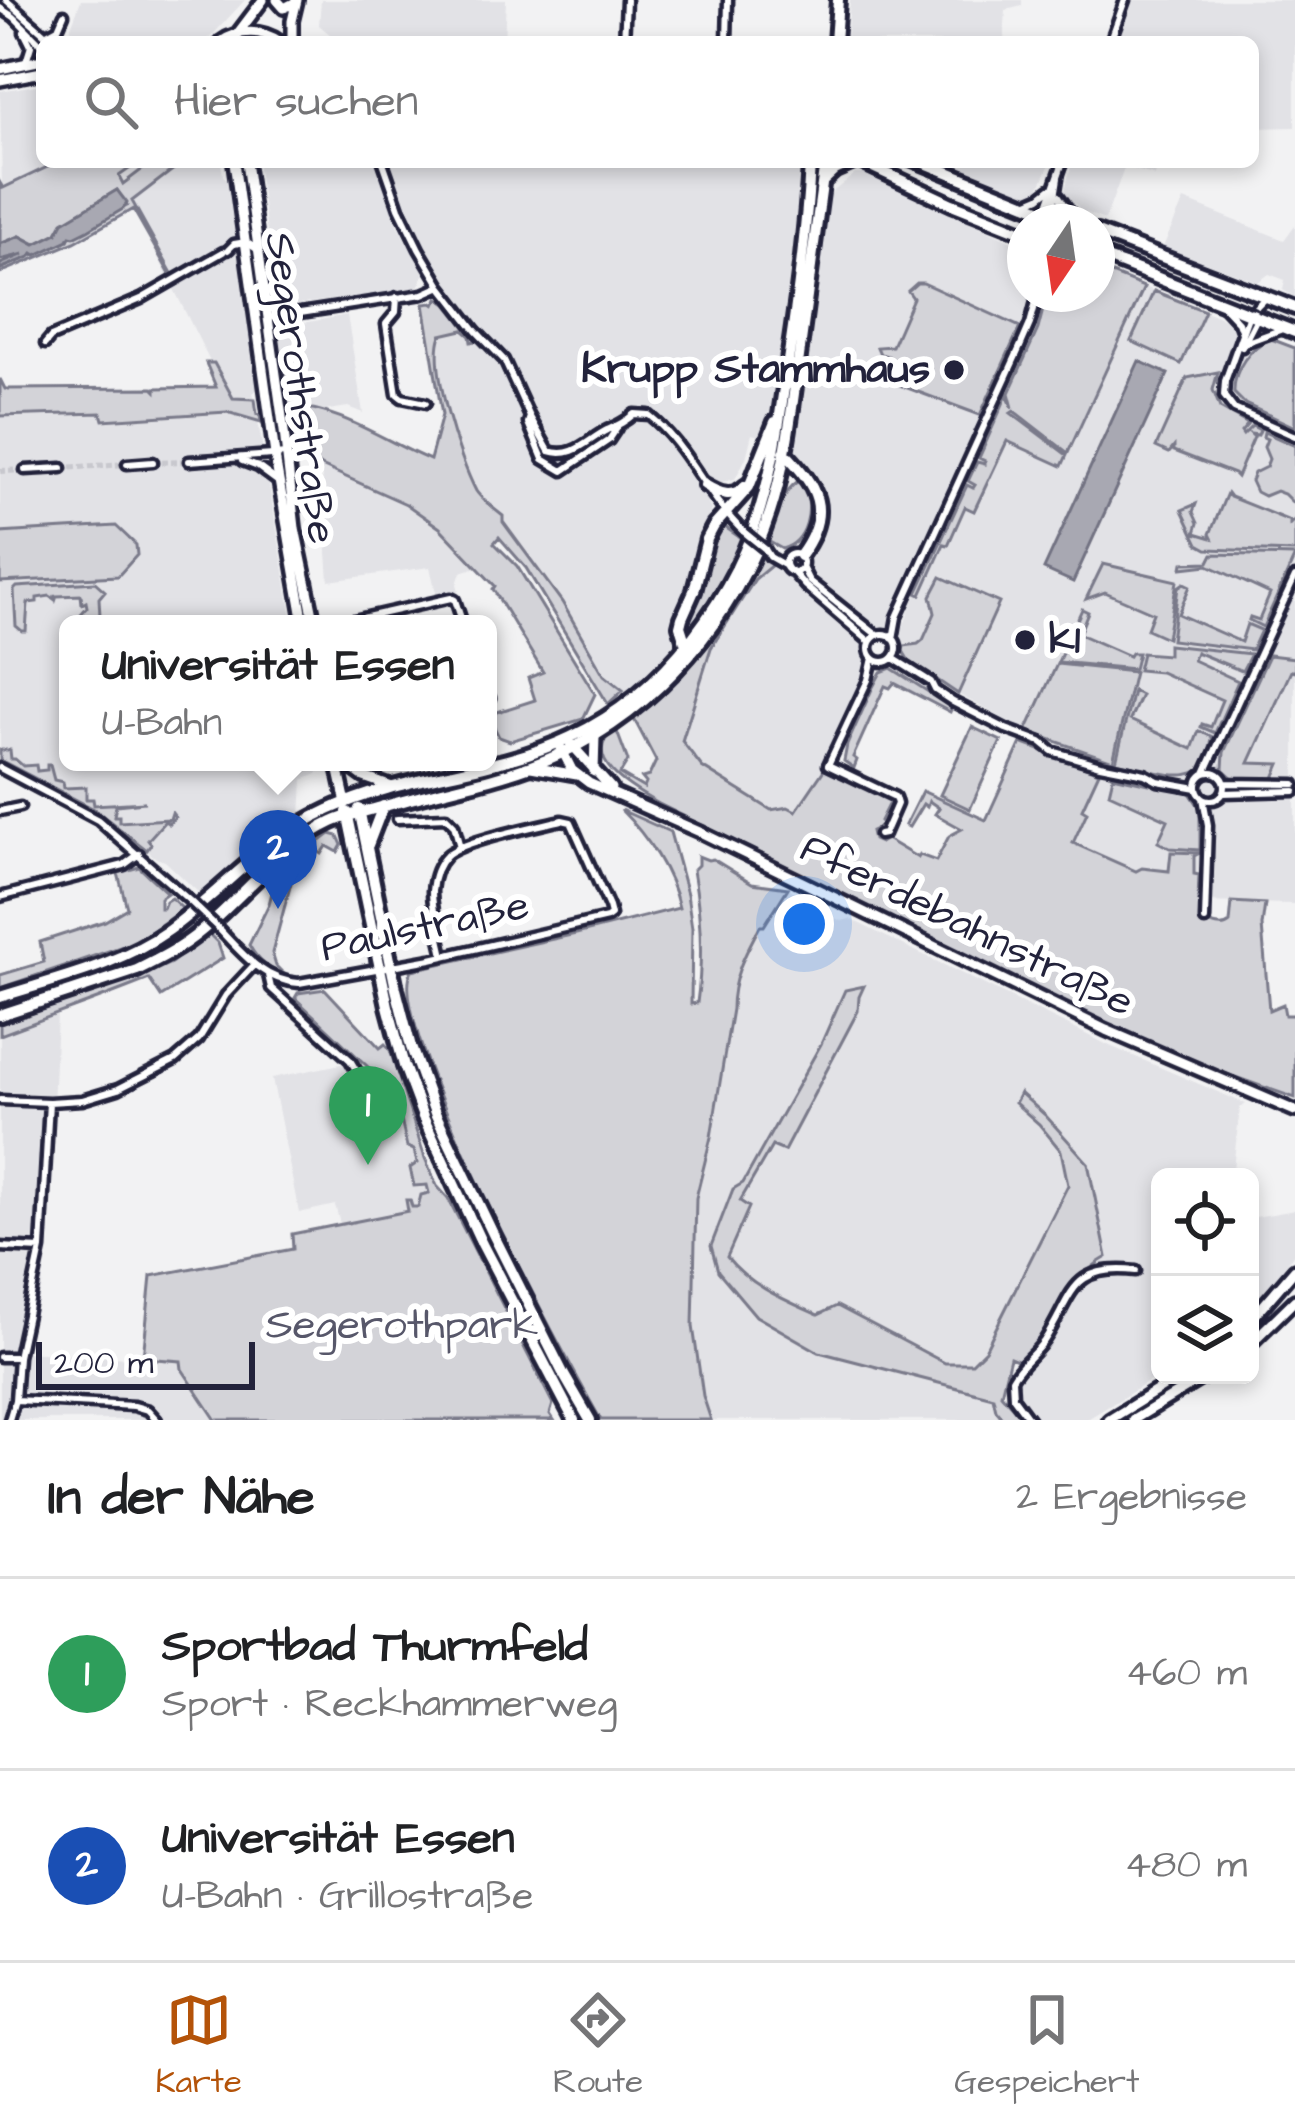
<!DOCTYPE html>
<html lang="de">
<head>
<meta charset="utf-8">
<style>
	body { margin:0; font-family:"Architects Daughter",sans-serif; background:#f6f6f6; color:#202124 }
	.controls { position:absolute; right:36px; bottom:36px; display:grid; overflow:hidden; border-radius:18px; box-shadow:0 6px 18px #0003 }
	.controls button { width:108px; height:108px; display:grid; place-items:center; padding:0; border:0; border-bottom:3px solid #e0e0e0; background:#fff; color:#202124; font:60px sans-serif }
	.compass { position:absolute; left:1007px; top:204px; width:108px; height:108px; border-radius:50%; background:#fff; box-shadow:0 6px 18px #0003; rotate:193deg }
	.scale { position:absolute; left:36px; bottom:30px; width:219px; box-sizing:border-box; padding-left:12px; border:6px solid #22223b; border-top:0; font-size:33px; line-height:42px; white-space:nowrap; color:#22223b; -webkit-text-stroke:9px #fff; paint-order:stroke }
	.you { position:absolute; left:804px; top:924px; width:42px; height:42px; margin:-30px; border:9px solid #fff; border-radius:50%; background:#1a73e8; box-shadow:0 0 0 18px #1a73e833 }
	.badge { display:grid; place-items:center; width:78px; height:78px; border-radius:50%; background:#b45309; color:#fff; font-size:39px; font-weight:700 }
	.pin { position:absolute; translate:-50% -99px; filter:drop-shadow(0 3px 6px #0008) }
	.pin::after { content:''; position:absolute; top:63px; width:42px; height:36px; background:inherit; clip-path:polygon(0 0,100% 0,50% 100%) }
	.popup { position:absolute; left:59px; top:615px; width:438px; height:156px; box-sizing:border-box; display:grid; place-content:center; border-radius:18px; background:#fff; filter:drop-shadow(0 3px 9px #0005); font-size:39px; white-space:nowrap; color:#757577 }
	.popup b { font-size:45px; color:#202124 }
	.popup::after { content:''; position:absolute; left:50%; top:100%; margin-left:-24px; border:24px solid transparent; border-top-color:#fff }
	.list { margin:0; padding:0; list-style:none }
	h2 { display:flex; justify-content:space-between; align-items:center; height:156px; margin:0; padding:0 48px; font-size:51px }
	h2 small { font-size:39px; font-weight:400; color:#757577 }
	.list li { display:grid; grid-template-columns:78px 1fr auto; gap:36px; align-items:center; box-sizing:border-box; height:192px; padding:0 48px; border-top:3px solid #e0e0e0 }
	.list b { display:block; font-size:45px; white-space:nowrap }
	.list p { margin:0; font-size:39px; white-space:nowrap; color:#757577 }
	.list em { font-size:39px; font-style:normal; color:#757577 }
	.icon { flex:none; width:66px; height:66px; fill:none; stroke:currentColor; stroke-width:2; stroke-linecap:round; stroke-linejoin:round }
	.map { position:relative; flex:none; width:1295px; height:1420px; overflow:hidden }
	.search { position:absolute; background:#fff; box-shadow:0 6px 18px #0003; left:36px; right:36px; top:36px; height:132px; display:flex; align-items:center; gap:30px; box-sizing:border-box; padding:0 42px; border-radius:18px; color:#757577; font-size:45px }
	.sheet { height:540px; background:#fff }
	nav { display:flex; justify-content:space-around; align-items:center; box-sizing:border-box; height:168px; border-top:3px solid #e0e0e0; background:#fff; font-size:33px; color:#757577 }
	nav a { display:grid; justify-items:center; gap:6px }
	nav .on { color:#b45309 }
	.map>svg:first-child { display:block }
	.built { fill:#e2e2e6; fill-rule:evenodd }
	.green { fill:#d3d3d8; stroke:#7a7a8a; stroke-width:3 }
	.water { fill:#a8a8b2; stroke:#727282; stroke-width:3 }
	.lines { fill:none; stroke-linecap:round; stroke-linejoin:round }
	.street-tunnel { stroke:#c8c8ce; stroke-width:6; stroke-dasharray:6 3; stroke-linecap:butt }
	.street-casing { stroke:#22223b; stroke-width:15 }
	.secondary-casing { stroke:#22223b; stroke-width:18 }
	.primary-casing { stroke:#22223b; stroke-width:20 }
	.street { stroke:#fff; stroke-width:6 }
	.secondary { stroke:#fff; stroke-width:9 }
	.primary { stroke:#fff; stroke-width:10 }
	.tram { stroke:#22223b; stroke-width:3 }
	.street-bridge-casing { stroke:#22223b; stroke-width:15; stroke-linecap:butt }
	.street-bridge { stroke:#fff; stroke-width:6 }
	.poi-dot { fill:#22223b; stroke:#fff; stroke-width:4.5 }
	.labels { text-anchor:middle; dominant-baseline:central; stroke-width:12; stroke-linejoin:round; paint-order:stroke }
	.poi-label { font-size:42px; font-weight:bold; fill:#22223b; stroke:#fff; text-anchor:end }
	.street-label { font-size:42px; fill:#22223b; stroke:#fff }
	.park-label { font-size:42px; fill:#57576a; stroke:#fff }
</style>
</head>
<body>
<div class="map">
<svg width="1295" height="1420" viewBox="0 0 1295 1420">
	<rect width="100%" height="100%" fill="#f2f2f3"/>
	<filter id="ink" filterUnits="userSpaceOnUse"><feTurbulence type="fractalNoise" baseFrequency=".00833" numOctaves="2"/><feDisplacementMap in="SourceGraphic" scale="24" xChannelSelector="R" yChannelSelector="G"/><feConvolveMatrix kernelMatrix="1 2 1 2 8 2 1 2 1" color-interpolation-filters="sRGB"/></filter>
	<g filter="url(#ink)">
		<!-- built -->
		<path class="built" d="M81 0H245L206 42H73L71 27Z
			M321 0H506L504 42H339L319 25Z
			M850 0H1022V6L1006 10 1004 42H846Z
			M1124 0H1295V127L1253 128V42H1110Z
			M42 84V162H58L2 188 0 91Z
			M111 162H186L189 166 194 162H221L223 176 230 181 261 387 253 393 255 399 227 396Z
			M257 162H376L397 224 424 273 420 285 415 289 281 307 277 302Z
			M388 162H795L797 165 801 181 797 253 778 385 762 437 752 434 746 458 735 479 719 483 705 494 711 510 697 546 685 600 676 617 675 645 655 668 625 694 604 675 562 602 503 522V516L474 492 476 491 449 422 437 348 441 335 449 331 463 330 475 340 464 326 472 320 423 246 405 211Z
			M928 162H1051L1035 197 1029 203Z
			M1072 162H1158L1155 176 1125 166 1105 220 1082 211 1067 196 1065 190Z
			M855 174H864L1010 240 1025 252V294H1037L1029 324 897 617 883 632 876 633 868 629 810 573 811 559 824 519 825 502 822 487 815 474 792 448 830 194Z
			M1184 200 1284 240 1295 225V297L1283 290 1285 280 1269 274 1258 282 1163 247Z
			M1097 268 1295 347V519L1290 524 1289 520 1211 533 1213 537 1211 538 1197 533 1208 550 1295 552V904L1198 902 1062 841 1100 758 1026 731 958 694 997 609 933 595 931 600 935 613 923 640 903 647 901 633 910 608 1023 360 1037 327 1046 294 1038 329 1009 393 1068 452 1143 287ZM1011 414 1066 454 1061 465 1007 441 974 511 965 507 948 544H944L923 591 918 593 966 485 974 488 975 484 968 481 977 463 984 465 986 461 979 458Z
			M347 315 363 413 348 407 322 411 305 406H290L278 332 281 327Z
			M227 412 258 422 292 616 291 624H68V762H323L317 774 303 780 301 816 255 846 200 894 165 861 156 858 95 809 0 760V416L102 413 104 420Z
			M321 466 375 490V488L406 503 440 528 477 567 461 572 457 584 459 591 437 597 430 567 329 581Z
			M772 565 860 640 869 658 866 679 826 767 797 812 788 807 771 810 702 768 682 742 711 648 755 579Z
			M788 888 816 905 819 910 841 921 850 919 1110 1046 1246 1104 1240 1108 1232 1177H1160V1375L1086 1420H1034L1017 1403 1010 1384 1039 1348 1091 1265 1107 1256 1088 1163 1046 1116 1016 1104 1039 1124 1061 1151 1068 1185 985 1350 972 1363H945L838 1307 818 1316 770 1294 736 1268 727 1257 749 1207 740 1202 773 1145 784 1151 858 1011 859 997 845 990 821 1044 743 1183 733 1189 711 1246 819 1352 994 1397 996 1409 1014 1420H711L703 1396 693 1326 696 1198 711 1137 732 1009V988L742 960 760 926 764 925Z
			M57 1013 47 1251 42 1287 23 1352 181 1361 182 1370 216 1420H0V1035Z
			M341 1064 373 1077 383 1086 387 1105 401 1120 407 1147 414 1150 417 1163 414 1185H428L429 1194 418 1207H412L406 1201 409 1210 340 1224 335 1205 299 1213 272 1078Z
			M1295 1210V1252L1274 1282 1250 1307V1218Z"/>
		<!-- green -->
		<path class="green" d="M58 162H139L119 176 123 184 152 162H183L132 201 173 275 171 276 133 209 75 242 0 273V269L68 240 70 236 127 206 117 190 64 222 57 233 36 244 20 236 0 244V183L3 188Z
			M1097 268 1144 287 1068 453 1014 411 1011 413 1067 455 1062 466 1007 441 974 511 965 507 948 545 944 544 921 595 917 593 967 485 973 488 975 485 968 481 977 462 985 464V461L979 458 1007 395 1013 408 1009 393 1038 329 1047 294H1097Z
			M917 283H923L1020 327 980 415 886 380 884 376 888 356 880 354 877 347 892 346 913 298 908 291Z
			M1154 291 1205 311 1181 364 1131 341Z
			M438 298 447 304 476 341 471 342 470 336 463 330 441 335C429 367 459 458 476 491 481 499 494 509 503 516V522L562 602 604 675 623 690 608 704 526 568 499 537 494 543 517 566 595 694 583 719 510 741 499 737 488 715 535 700 528 678 543 672 493 589 495 586 440 528 406 504 295 454V446L298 445 296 422 292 420 290 406C340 408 384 441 430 460L442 415 424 304 432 303 435 305Z
			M1271 339 1295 348V427L1245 404 1234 393C1233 370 1250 346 1271 339Z
			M206 363H214L233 398 255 399 257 414 260 415 261 422 227 412 103 420 101 413 0 416V379L5 389 153 388 156 391V388L216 387Z
			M1218 372 1213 390 1220 408 1248 424 1241 432 1243 435 1252 426 1260 430 1258 435 1251 434 1254 437 1237 477 1234 474 1174 451V447L1169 453 1156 447 1187 378Z
			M1264 432 1295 446V505L1284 494 1276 491 1264 496 1256 492 1251 481 1254 473 1266 467 1269 459 1264 447 1267 439 1263 437Z
			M797 482 805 486C813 509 808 542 782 549L766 540C780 522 778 495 797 482Z
			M1227 493 1230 497 1290 521V524L1295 519V552L1207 549 1198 544 1182 510 1196 504 1193 512 1198 523 1195 533 1212 538 1210 534Z
			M722 525 742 539C729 566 711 612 686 628L684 622 708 547Z
			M116 526 136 545 137 555 118 576 0 582V533Z
			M1213 554 1295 556 1263 627 1249 620 1250 617 1259 620 1270 594 1208 565 1182 568 1183 563 1209 562Z
			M761 555 772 565 755 579 711 648 682 741 702 767 771 810 788 807 796 811 826 767 893 799 894 804 889 803 880 821 884 825 871 831 873 840 880 843 886 839 918 858 920 855 936 861 949 836 962 829 935 814 939 808 929 801 927 807 923 804 909 827 905 825 922 791 986 820 1021 743 1099 772 1082 809 1087 812 1073 843 1136 871 1142 868 1169 871 1171 852 1200 853 1194 856V874L1199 875 1198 901 1204 903V921C1212 924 1222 930 1230 923L1232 902 1265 904 1262 926 1269 1010 1283 1004 1285 1015H1295V1098L1204 1066 1074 1008 659 804C636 791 575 758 616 729L628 761 620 774 644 788 646 783 642 778 649 776 656 761 633 717C688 670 729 619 761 555Z
			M1103 564 1177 581 1167 638 1147 629 1153 613 1105 592 1086 599Z
			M941 577 999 603 958 694 909 661 903 651 904 646 918 644 923 640 935 613 931 596Z
			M95 582 105 591 99 598 100 616 93 624H82L84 622 81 614 87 607 86 602 82 604 81 595 57 596 56 599 55 595 54 599 50 596 37 598V602L28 603 26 631H22L16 626 14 590 17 587Z
			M1184 583 1190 586 1178 614 1241 642 1247 624 1261 630 1252 650 1171 640 1178 587Z
			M1082 609 1088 612 1079 634 1129 656 1131 653H1138L1134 669 1058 662Z
			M1168 645 1251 654 1242 671 1196 652 1193 660 1238 681 1215 733 1201 727 1202 724 1211 727 1222 700 1160 672 1138 670 1142 653 1168 655Z
			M1269 655 1295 658V672L1291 671 1249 763 1280 764 1273 780 1234 779 1223 769 1224 752Z
			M1057 664 1134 672 1113 761 1026 731Z
			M891 668 952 707 950 712 894 683 890 688 885 686 853 757 857 760 854 768 844 761 847 745 873 687 881 672Z
			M1133 691 1141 695 1130 720 1192 749 1199 731 1213 737C1210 745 1208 759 1203 766 1190 786 1136 767 1116 762Z
			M972 727 1001 741 970 809 940 795Z
			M0 750H10L11 759H15L23 766 36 765 37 771 47 770V765H50L54 780 63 782 64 788 86 787V799H93L94 805 145 802 116 805 114 816H119V822L170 819 172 813 175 817 169 824 165 821 148 840 151 844 147 850 94 809 0 760Z
			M1113 776 1190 793 1200 808V850L1170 848 1158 842 1168 820 1109 793Z
			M621 810 670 832 687 894 692 928 691 1004 697 1003C703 959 701 914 693 870L698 865V856L708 860 713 859 752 883 788 888 764 926H760C745 954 732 977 732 1009L711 1137 696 1198 693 1326 703 1396 711 1420H601C566 1359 382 1021 412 970L576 934 679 908C671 871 647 836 621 810Z
			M301 829 302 831 175 943 149 959 124 970 0 1010V1000L120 961Z
			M330 834 338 836 342 845 338 852 327 846 322 854 316 850 297 861 272 953 276 966 285 975C269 970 257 960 249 945L269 904 277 874Z
			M139 867 167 893 160 898V908H163L166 901 171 898 183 909 138 941 0 988V975L44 962 40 942 105 921 127 908 118 873Z
			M209 934 218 943 223 958 161 997 149 979C100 999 50 1016 0 1035V1024L146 974 171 963Z
			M864 986 859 997 858 1011 784 1151 772 1146 740 1201 749 1207 727 1257C750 1286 785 1300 818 1315L837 1306 945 1363H972L985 1350 1068 1185 1061 1151 1039 1124 1015 1103 1020 1093 1046 1116 1088 1163 1107 1257C1066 1279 1054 1329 1022 1362L1010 1357 1001 1394 1024 1420H1004L996 1410 993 1397 819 1352 756 1316 718 1271 711 1246 733 1189 743 1183 821 1044 845 990Z
			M325 989 380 1048 385 1044 390 1050 425 1158 437 1186 448 1198 553 1404 550 1414 554 1420H216L182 1369 181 1361 143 1358 151 1276 293 1249 292 1234 408 1211 406 1200H410L412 1207H418L421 1195 429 1193 427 1185 414 1186 410 1168 417 1163 414 1150 407 1147 401 1120 387 1105 383 1086 385 1083 295 998 298 993Z"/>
		<!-- water -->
		<path class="water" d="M117 190 127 203 123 209 88 230 74 237 70 236 68 240 36 255 33 253 30 257 0 269V264L24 254 0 260V244L20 236 35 244 57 233 63 222Z
			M1139 361 1168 374 1073 582 1044 569Z"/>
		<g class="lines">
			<!-- street-tunnel -->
			<path class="street-tunnel" d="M153 462 189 461
				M62 468 127 464
				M0 471 25 470"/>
			<defs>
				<path id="street" d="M6 0 54 42
					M0 8 14 17 42 45
					M24 32 31 46 26 62
					M45 35 58 28 64 14
					M624 42 626 0
					M727 42 728 0
					M1110 42 1125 0
					M383 162 399 208 419 249 441 286 476 331 504 360 530 417 549 451C574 459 587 440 607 430 618 425 625 422 634 414L649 415C688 446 707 498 744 532
					M1059 196 1077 222
					M1026 203 1040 197 1050 189
					M1042 222 1063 162
					M1051 222 1058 178
					M228 250 234 244 246 242 258 250
					M397 297 396 312 386 324 397 394 402 398 426 403
					M1264 299 1249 314 1225 381 1224 396 1234 409 1295 436
					M1223 306 1238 322 1242 333
					M268 318 423 294 441 286
					M1247 342 1280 330
					M45 344 51 337 141 299 223 252
					M1242 347 1258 316
					M530 417 528 423 543 459 563 471 609 440 617 428
					M189 461 287 454
					M242 461 258 467 277 481
					M127 464 153 462
					M25 470 62 468
					M765 549 770 557 784 565
					M785 563a9 9 0 1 1 18 0a9 9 0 1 1-18 0Z
					M802 567 809 581 877 635
					M792 571 805 586 870 642
					M336 624 451 598 455 600 463 624
					M869 648a14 14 0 1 1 28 0a14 14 0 1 1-28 0Z
					M893 639 897 617 1020 347 1030 324 1038 294
					M873 658 868 680 828 765 895 797 897 804 884 834 879 835
					M893 658 931 682 935 690 953 702 1006 729 1041 742 1052 751 1100 765 1145 774 1158 781 1197 788
					M488 695 490 698
					M0 768 98 820 191 902
					M1197 786a14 14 0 1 1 28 0a14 14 0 1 1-28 0Z
					M1205 773 1295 577
					M1225 783 1295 784
					M1223 793 1295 791
					M1203 798 1208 825 1205 920
					M0 811 20 807
					M397 819 446 817 454 825 460 847
					M0 897 124 865 139 854
					M217 927C241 952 263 981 299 983L431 959 607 918 611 915 609 907 571 822 562 820C538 826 460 841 446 856 437 865 433 879 432 891 432 913 440 935 444 956
					M268 975 271 988 350 1060 367 1088
					M359 1099a11 11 0 1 1 22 0a11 11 0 1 1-22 0Z
					M0 1100 49 1102 82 1100 118 1089 175 1060 199 1039 226 995 254 965
					M0 1247 41 1249
					M0 1357H18
					M15 1400 134 1406 148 1410 157 1420
					M9 1420 15 1400 18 1357 41 1249 49 1102
					M1030 1420 1013 1397 1012 1379C1020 1364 1034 1355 1044 1341 1074 1295 1069 1264 1136 1271"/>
				<path id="secondary" d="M277 0 284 8 296 2
					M238 33 263 0
					M221 42C239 29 262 29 280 42
					M292 42V21L297 0
					M0 69 42 60
					M0 80 42 72
					M234 162 277 469 304 624
					M246 162 284 431 295 528 315 624
					M570 743 611 788
					M561 748 572 770 589 783 702 833 1106 1030 1295 1111
					M337 762 346 803
					M349 766 364 777 392 787
					M531 767 577 775
					M594 772 595 736
					M1250 1321 1295 1269
					M1250 1344 1295 1300
					M1109 1420 1182 1375
					M1133 1420 1207 1375"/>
				<path id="primary" d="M835 42 838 0
					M862 162 952 204 1025 233
					M923 162 1071 222
					M823 181 835 170 853 162
					M1097 232 1295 308
					M1097 254 1295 332
					M784 452C817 486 833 511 800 556
					M705 485C720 494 732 499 746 486
					M686 645 680 626 682 618 694 591 707 539 714 526 749 487 775 422
					M359 809 396 989 411 1047 435 1113 494 1236 564 1375 590 1420
					M347 812 388 1006 404 1066 423 1117 482 1244 574 1420
					M368 845 383 806
					M0 997C56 979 120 965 169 930 225 889 262 840 328 810 405 774 494 774 571 737 665 693 738 595 764 495 776 451 781 406 788 361 798 295 807 229 810 162
					M0 1015 137 970C159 959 181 948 200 932 243 897 280 846 332 822 349 814 368 811 385 806 443 789 504 780 560 754 658 709 736 616 770 513 784 471 790 423 796 379 806 307 815 234 825 162"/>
			</defs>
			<!-- street casing -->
			<use href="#street" class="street-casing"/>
			<!-- secondary casing -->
			<use href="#secondary" class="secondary-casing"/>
			<!-- primary casing -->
			<use href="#primary" class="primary-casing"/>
			<!-- street -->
			<use href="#street" class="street"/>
			<!-- secondary -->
			<use href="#secondary" class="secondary"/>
			<!-- primary -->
			<use href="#primary" class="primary"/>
			<!-- tram -->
			<path class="tram" d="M898 162 1045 222
				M1097 249 1154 268 1295 324"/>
			<defs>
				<path id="street-bridge" d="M744 532 765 549
					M191 902 217 927"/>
			</defs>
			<!-- street-bridge casing -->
			<use href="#street-bridge" class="street-bridge-casing"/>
			<!-- street-bridge -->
			<use href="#street-bridge" class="street-bridge"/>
		</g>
	</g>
	<!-- markers -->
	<g class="poi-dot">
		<circle cx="954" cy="370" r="12"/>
		<circle cx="1025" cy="640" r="12"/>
	</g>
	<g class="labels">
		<!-- poi labels -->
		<g class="poi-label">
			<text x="930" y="370">Krupp Stammhaus</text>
			<text x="1049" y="640" text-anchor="start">k1</text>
		</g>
		<!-- street labels -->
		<g class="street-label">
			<text transform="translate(300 388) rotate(82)">Segerothstraße</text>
			<text transform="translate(967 926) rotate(26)">Pferdebahnstraße</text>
			<text transform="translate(425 927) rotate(-12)">Paulstraße</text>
		</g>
		<!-- park labels -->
		<g class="park-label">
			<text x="402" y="1326">Segerothpark</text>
		</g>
	</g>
</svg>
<div class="controls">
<button><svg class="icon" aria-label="locate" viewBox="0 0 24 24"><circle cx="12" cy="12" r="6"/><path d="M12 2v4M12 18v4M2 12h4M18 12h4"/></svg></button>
<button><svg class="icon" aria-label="layers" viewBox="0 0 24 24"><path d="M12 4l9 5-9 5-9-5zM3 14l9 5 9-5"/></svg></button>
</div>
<svg class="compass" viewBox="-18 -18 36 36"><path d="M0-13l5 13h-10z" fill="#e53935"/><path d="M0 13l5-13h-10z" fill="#757577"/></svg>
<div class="scale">200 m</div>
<div class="you"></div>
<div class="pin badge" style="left:368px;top:1165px;background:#2e9e5b">1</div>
<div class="pin badge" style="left:278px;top:909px;background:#1a4fb4">2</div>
<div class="popup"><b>Universität Essen</b>U-Bahn</div>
<div class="search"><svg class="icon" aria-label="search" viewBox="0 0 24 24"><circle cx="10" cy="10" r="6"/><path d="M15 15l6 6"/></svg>Hier suchen</div>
</div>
<section class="sheet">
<h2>In der Nähe<small>2 Ergebnisse</small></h2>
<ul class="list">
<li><span class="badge" style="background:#2e9e5b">1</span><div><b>Sportbad Thurmfeld</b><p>Sport · Reckhammerweg</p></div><em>460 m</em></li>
<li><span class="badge" style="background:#1a4fb4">2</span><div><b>Universität Essen</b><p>U-Bahn · Grillostraße</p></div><em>480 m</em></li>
</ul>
</section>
<nav>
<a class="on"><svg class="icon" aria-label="map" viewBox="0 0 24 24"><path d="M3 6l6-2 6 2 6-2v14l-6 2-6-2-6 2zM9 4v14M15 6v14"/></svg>Karte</a>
<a><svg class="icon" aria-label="directions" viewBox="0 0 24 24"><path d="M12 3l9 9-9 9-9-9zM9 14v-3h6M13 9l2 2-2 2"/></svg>Route</a>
<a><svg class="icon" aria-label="saved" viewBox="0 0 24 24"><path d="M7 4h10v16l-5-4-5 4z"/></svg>Gespeichert</a>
</nav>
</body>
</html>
